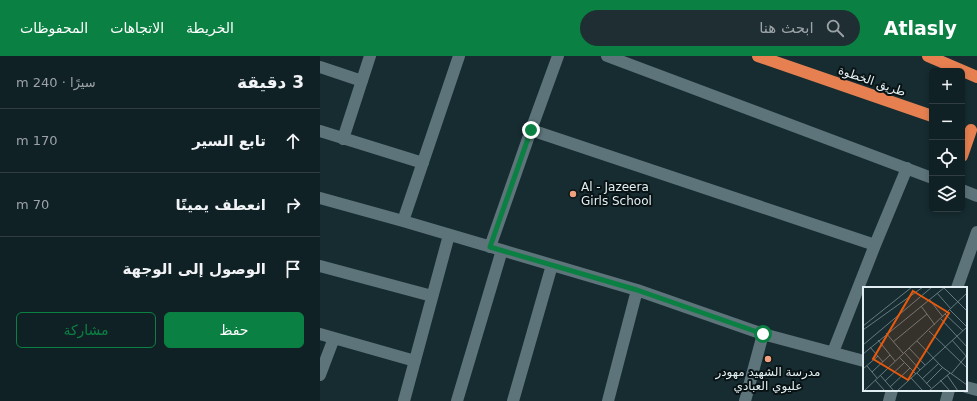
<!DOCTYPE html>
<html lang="ar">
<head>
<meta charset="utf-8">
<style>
	body { margin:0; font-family:"DejaVu Sans","Noto Naskh Arabic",sans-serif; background:#1e2e32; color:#f1f3f6; direction:rtl }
	.controls { position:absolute; right:12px; top:12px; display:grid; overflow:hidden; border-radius:6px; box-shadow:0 2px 6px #0003 }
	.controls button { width:36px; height:36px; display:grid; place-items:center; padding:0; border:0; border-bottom:1px solid #303e42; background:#102125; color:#f1f3f6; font:20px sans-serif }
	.stop { position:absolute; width:12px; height:12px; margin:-9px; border:3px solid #0b8043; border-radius:50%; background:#fff }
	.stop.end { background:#0b8043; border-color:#fff; box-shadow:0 1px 4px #0008 }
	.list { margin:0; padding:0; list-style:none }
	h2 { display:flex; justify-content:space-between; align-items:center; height:52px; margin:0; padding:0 16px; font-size:17px }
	h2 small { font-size:13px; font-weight:400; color:#9ca3a7 }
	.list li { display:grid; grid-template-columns:26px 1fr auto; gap:12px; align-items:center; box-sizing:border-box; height:64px; padding:0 16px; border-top:1px solid #303e42 }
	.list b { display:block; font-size:15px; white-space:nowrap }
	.list em { font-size:13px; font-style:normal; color:#9ca3a7 }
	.actions { display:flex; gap:8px; padding:12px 16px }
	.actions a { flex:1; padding:9px 0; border:1px solid #0b8043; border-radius:6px; text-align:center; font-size:14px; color:#0b8043 }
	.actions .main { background:#0b8043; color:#fff }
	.icon { flex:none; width:22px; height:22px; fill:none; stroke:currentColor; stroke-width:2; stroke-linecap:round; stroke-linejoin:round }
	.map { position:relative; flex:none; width:657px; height:345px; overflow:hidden; direction:ltr }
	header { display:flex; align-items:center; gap:24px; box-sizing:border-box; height:56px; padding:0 20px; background:#0b8043; color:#fff }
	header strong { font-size:19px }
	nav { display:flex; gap:22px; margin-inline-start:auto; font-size:14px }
	.search { width:280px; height:36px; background:#1e2e32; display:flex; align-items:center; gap:10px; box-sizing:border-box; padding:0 14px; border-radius:22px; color:#9ca3a7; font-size:15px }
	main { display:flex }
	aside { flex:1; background:#102125 }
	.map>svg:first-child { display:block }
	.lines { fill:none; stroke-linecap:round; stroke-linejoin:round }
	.street { stroke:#5c747a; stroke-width:12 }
	.highway { stroke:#e78050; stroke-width:12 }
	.route { stroke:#0b8043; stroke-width:5 }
	.poi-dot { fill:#f1a17d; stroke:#091315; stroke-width:1.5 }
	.labels { text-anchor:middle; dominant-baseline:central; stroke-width:4; stroke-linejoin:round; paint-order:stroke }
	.street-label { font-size:12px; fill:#e2eff2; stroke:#091315 }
	.poi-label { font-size:12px; fill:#e2eff2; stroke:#091315; text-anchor:start }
	.inset-road { fill:none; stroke:#687a7e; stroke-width:1 }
	.view { fill:#e8590c; fill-opacity:0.15; stroke:#e8590c; stroke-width:2 }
	.inset-edge { fill:none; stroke:#e2eff2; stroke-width:2 }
</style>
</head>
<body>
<header>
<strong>Atlasly</strong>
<div class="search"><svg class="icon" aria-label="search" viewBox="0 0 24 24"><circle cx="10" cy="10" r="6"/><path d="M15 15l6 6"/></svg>ابحث هنا</div>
<nav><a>الخريطة</a><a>الاتجاهات</a><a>المحفوظات</a></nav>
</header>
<main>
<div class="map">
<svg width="657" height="345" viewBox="0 0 657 345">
	<rect width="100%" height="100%" fill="#162c31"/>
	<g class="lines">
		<!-- street -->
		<path class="street" d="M287 0 612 122
			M0 11 42 25
			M211 74 555 189
			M0 75 103 107
			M23 83 50 0
			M642 134 657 140
			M0 142 83 165 317 234 443 278 544 305
			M83 165 139 0
			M170 191 211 74 238 0
			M0 210 112 240
			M637 232 657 176
			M0 278 95 305
			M513 296 555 189 587 112
			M0 319 14 282
			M646 331 657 334
			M84 345 129 179
			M137 345 182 194
			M193 345 232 209
			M288 345 317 234
			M425 345 443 278
			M569 345 572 334
			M626 345 629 334"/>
		<!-- highway -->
		<path class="highway" d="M438 0 612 60
			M608 0 657 21
			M642 100 651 74"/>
	</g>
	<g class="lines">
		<!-- route -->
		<path class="route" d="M211 74 170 191 317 234 443 278"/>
	</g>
	<!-- markers -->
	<g class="poi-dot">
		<circle cx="253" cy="138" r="4"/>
		<circle cx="448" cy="303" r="4"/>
	</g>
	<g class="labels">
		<!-- street labels -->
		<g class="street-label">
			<text transform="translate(552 25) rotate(19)">طريق الخطوة</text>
		</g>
		<!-- poi labels -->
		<g class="poi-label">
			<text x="261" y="131">Al - Jazeera<tspan x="261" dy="14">Girls School</tspan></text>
			<text x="448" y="316" text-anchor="middle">مدرسة الشهيد مهودر<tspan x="448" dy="14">عليوي العبادي</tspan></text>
		</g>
	</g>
	<!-- overview -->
	<g transform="translate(543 231)">
		<rect width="104" height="104" fill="#162c31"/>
		<path class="inset-road" d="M81 1 104 24M74 6 88 22M66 12 80 30M58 19 72 38M82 27 100 44M78 32 104 60M0 39 49 0M0 43 60 0M66 44 104 81M23 46 40 66M15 53 32 74M89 53 103 69M54 54 79 80 104 98M30 55 64 27M0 58 69 0M7 60 20 75M46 61 62 78M41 65 57 83M0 67 82 0M36 70 53 87M4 79 14 91M0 82 15 69M9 85 27 68M54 86 68 101M88 87 104 68M17 88 31 104M84 88 95 104M48 91 60 104M59 92 76 76M12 93 22 104M77 93 87 104M22 94 42 75M63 97 80 80M27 100 47 81M2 103 104 6M34 104 104 40 87 23M66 104 87 86"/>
		<path class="view" d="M50 4 86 26 45 93 10 72Z"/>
		<rect width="104" height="104" class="inset-edge"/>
	</g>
</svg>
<div class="controls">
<button>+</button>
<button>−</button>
<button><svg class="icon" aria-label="locate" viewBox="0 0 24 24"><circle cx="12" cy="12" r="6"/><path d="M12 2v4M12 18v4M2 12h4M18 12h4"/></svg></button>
<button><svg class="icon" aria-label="layers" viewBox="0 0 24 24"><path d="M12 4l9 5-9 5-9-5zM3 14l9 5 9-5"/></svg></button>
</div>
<div class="stop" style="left:443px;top:278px"></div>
<div class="stop end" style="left:211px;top:74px"></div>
</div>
<aside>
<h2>3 دقيقة<small>سيرًا · 240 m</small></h2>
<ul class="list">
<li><svg class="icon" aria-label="ahead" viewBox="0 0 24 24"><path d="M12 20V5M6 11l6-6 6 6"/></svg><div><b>تابع السير</b></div><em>170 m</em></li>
<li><svg class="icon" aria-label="right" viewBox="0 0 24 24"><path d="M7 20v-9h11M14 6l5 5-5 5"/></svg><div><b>انعطف يمينًا</b></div><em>70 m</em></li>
<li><svg class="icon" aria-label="arrive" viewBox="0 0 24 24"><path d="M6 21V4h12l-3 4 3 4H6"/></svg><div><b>الوصول إلى الوجهة</b></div></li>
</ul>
<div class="actions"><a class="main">حفظ</a><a>مشاركة</a></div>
</aside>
</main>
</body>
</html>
